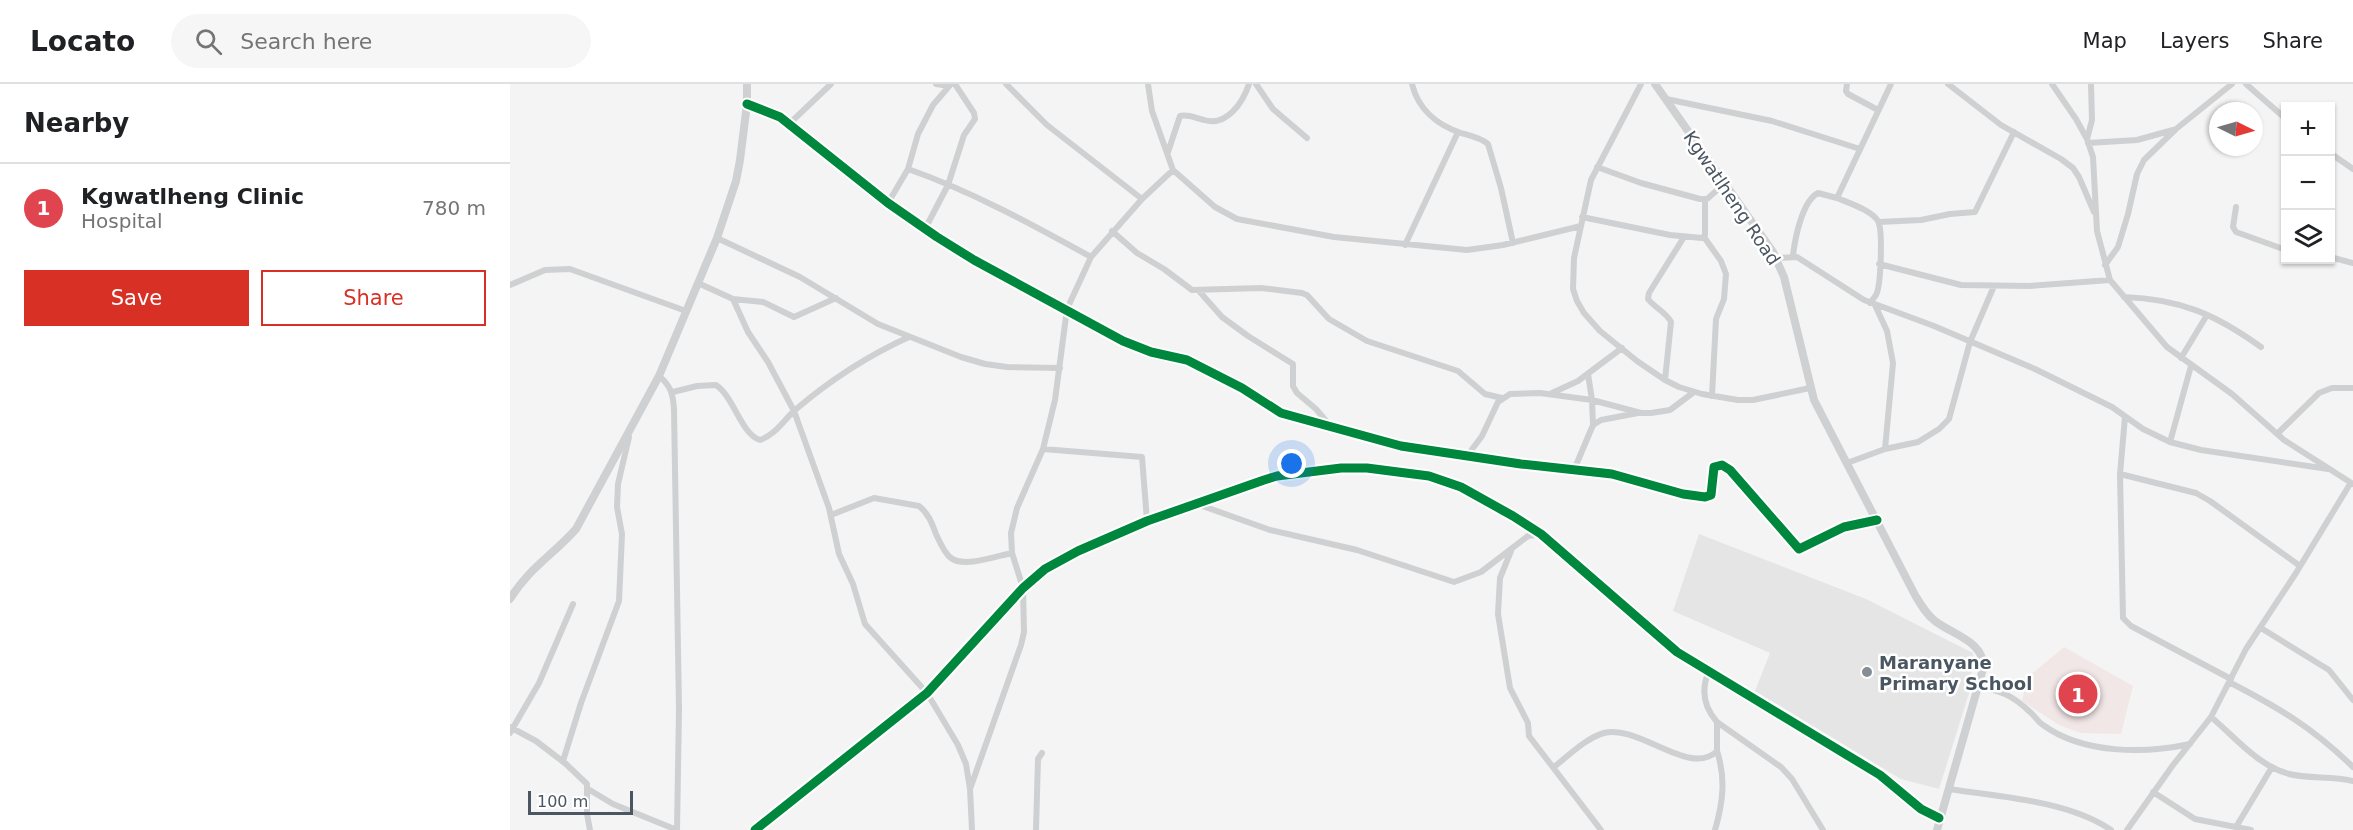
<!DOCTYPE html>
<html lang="en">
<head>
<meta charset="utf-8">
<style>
	body { margin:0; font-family:"DejaVu Sans",sans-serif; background:#f6f6f6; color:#202124 }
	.controls { position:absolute; right:18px; top:18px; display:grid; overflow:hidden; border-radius:0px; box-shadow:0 2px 4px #0004 }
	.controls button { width:54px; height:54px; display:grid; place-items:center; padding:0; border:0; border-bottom:2px solid #e0e0e0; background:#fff; color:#202124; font:30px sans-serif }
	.compass { position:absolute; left:1699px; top:18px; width:54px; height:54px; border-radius:50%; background:#fff; box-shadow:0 2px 4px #0004; rotate:95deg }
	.scale { position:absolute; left:18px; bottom:15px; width:105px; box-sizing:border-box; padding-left:6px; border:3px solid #4a5661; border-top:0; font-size:16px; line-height:21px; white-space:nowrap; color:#4a5661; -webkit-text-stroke:4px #fff; paint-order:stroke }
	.you { position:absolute; left:782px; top:380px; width:21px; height:21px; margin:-15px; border:4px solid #fff; border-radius:50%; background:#1a73e8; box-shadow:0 0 0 9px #1a73e833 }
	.badge { display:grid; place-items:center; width:39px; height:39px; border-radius:50%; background:#d93025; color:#fff; font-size:20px; font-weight:700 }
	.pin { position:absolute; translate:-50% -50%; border:3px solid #fff; box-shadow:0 2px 6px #0006 }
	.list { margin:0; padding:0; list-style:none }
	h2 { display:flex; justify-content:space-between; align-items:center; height:78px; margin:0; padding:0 24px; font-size:26px }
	h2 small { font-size:20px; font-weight:400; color:#757577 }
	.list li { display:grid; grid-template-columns:39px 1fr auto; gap:18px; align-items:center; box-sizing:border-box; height:90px; padding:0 24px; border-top:2px solid #e0e0e0 }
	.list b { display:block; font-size:22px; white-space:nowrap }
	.list p { margin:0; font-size:20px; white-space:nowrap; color:#757577 }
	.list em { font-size:20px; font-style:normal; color:#757577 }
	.actions { display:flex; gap:12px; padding:18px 24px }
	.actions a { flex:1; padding:14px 0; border:2px solid #d93025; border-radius:0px; text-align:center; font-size:21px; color:#d93025 }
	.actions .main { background:#d93025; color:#fff }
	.icon { flex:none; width:33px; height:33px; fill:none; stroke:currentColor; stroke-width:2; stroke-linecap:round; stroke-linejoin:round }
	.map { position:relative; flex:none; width:1843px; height:746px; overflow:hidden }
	header { display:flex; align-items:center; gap:36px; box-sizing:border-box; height:84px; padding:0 30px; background:#fff; border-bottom:2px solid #e0e0e0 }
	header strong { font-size:28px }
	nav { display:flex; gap:33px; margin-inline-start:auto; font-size:21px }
	.search { width:420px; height:54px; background:#f6f6f6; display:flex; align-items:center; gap:15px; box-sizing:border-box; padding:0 21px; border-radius:33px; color:#757577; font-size:22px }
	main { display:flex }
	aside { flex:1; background:#fff }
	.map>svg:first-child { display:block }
	.education { fill:#e6e5e6 }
	.medical { fill:#f1e7e6 }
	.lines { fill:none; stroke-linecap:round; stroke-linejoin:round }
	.minor { stroke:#ced0d2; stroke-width:6 }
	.tertiary { stroke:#ced0d2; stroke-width:8 }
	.cycleway-casing { stroke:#fff; stroke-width:13 }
	.cycleway { stroke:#00873e; stroke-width:9 }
	.poi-dot { fill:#868d94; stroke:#fff; stroke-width:2 }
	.labels { text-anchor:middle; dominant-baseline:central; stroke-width:5; stroke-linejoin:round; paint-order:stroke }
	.street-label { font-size:18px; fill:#4a5661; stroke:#fff }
	.poi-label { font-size:18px; font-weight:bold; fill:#4a5661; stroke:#fff; text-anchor:start }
</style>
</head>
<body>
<header>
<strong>Locato</strong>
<div class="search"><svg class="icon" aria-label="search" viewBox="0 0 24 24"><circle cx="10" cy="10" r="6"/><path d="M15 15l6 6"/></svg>Search here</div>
<nav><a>Map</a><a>Layers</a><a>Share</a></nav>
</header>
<main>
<aside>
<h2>Nearby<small></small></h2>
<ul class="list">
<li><span class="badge" style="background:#e0444e">1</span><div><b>Kgwatlheng Clinic</b><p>Hospital</p></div><em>780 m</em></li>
</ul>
<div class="actions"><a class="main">Save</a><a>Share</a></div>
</aside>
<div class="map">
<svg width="1843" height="746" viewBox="0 0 1843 746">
	<rect width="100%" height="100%" fill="#f4f4f4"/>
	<!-- education -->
	<path class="education" d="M1189 450 1356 515 1463 569 1460 606 1429 705 1391 695 1245 607 1260 569 1163 527Z"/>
	<!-- medical -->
	<path class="medical" d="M1554 563 1623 602 1611 650 1571 649 1549 641 1512 617 1518 593Z"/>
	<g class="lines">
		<!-- minor -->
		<path class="minor" d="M426 0 439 2
			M496 0 537 41 632 115
			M638 0 642 27 663 86 705 123 727 135 824 153 957 166 993 161 1071 142
			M746 0 763 25 797 54
			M902 0C908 25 927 41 951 49 961 52 971 54 978 60L991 104 1003 159
			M1131 0 1081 96 1064 174 1063 205 1067 217 1074 229 1090 247 1127 277 1155 296 1169 303 1192 310 1228 316H1243L1300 304
			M1337 0 1336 7 1338 10 1368 26
			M1438 0 1491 41 1551 75 1563 84 1569 93 1584 128
			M1542 0 1566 35 1577 55 1583 73 1587 147 1600 196 1657 263 1722 310 1774 356 1843 400
			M1736 0 1776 35
			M1156 15 1262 37 1350 65
			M237 20 270 33 378 119 427 153 464 176 613 257 641 268 677 276 732 304 771 329 891 362 1011 380 1102 390 1173 410 1195 413 1201 411 1204 383 1212 381 1220 386 1289 465 1334 443 1367 436
			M279 40 321 0
			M1577 55 1582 36 1581 0
			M1578 59 1627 56 1663 46
			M658 68 670 32C679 30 685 34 694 36 717 43 733 18 739 0
			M1820 69 1843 85
			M1087 83 1131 99 1190 115H1197L1214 100
			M398 85 408 50 423 21 441 0
			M1327 114C1339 119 1361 126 1368 137 1373 146 1371 202 1366 211 1364 214 1362 216 1360 219
			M378 119 398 85C461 107 523 141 581 173
			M1726 123 1723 143 1726 148 1776 166
			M1072 133 1160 151 1192 154 1195 151V116
			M1369 138 1411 136 1440 130 1465 128 1504 48
			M415 145 438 101 454 51 465 35 464 29 445 0
			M602 147 627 169 654 185 682 206 751 204 792 209 797 211 819 235 857 257 948 287 975 310 992 314
			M1194 153 1211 177 1216 190 1214 215 1206 235 1202 312
			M207 154 290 193 368 240 451 273 475 280 497 283 550 284
			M895 161 948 48
			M1283 171C1285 155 1292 117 1308 109L1327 114 1381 0
			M1820 173 1843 179
			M1266 174 1287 173 1354 216 1424 242 1525 285 1602 323 1633 345 1660 358 1691 366 1818 385
			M1369 180 1451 201 1519 202 1600 196
			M1595 181 1608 163 1618 130 1627 90 1634 76 1666 45 1722 0
			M188 199 223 215 238 248 258 278 284 327 319 424 329 470 343 500 355 540 417 609 448 661 456 680 460 705 462 746
			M0 201 35 186 60 185 176 227
			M689 207 712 233 738 252 783 280V302L787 309 806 325 822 344
			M1614 213C1670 215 1705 230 1751 263
			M223 215 253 218 284 233 326 214
			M1365 221 1377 247 1383 279 1375 365
			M1671 274 1697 231
			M149 292C161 302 163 310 164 325L169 625 167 746
			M1155 296 1161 238C1156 228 1145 224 1138 215L1139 209 1174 153
			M163 308 187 302 206 301C224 313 231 350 250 356 265 351 273 337 285 326 318 298 359 271 399 253
			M1042 309 1068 297 1112 264
			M1615 333 1610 390 1613 534 1621 542 1721 595
			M1083 341 1091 336 1128 329
			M1767 350 1809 309 1822 304H1843
			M1660 358 1681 282
			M533 365 632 373 637 437
			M957 372 972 352 988 318 1000 310 1030 309 1082 316 1131 329H1141L1160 326 1184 308
			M1337 379 1375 365 1408 358 1429 345 1439 335 1460 258 1484 202
			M1064 386 1083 341 1082 316 1078 290
			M1610 390 1686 409 1700 417 1790 482
			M687 420 760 446 847 466 944 498 971 488 1018 452 1031 450
			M321 431 364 414 409 422C418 429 422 439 426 450 430 458 434 469 441 474 454 484 487 472 502 469
			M1001 467 990 494 988 530 1000 604 1018 639 1019 652 1091 746
			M1751 544 1819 586 1843 616
			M1199 587C1191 605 1193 622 1207 638L1271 683 1282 695 1313 746
			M1719 598C1769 624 1802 643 1843 683
			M1468 603C1492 607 1502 611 1520 628 1525 632 1528 638 1533 641 1573 670 1634 670 1680 660
			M1701 633C1724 652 1748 682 1779 690 1799 695 1822 692 1843 697
			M0 643 26 657 56 680 77 700V730L80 746
			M0 649 29 599 63 520
			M53 677 71 619 109 517 112 450 107 423 108 400 119 353
			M1044 683C1058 672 1076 654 1094 649 1129 640 1180 694 1207 667V638
			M78 705 103 720 167 746
			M460 705 511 561 514 548 513 504 502 469 501 449 507 424 533 365 545 316 557 225 581 173 632 115 663 86
			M1438 705C1487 712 1560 717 1601 746
			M1643 708 1685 735 1741 746
			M1726 743 1762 683
			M245 746 417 609 513 504 535 485 568 467 637 437 754 396 767 392 831 384H857L919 392 951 403 1003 432 1031 450 1167 568 1370 691 1411 725 1429 734
			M526 746 528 675 532 669
			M1205 746C1213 718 1216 695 1207 667
			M1617 746 1663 681 1701 633 1736 565 1786 489 1840 400"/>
		<!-- tertiary -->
		<path class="tertiary" d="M1145 0 1263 168 1274 193 1304 316 1405 511C1411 521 1416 530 1425 537 1443 551 1476 558 1473 585L1427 746
			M0 515C19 484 43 471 66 445L149 292 207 154 226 97 230 76 237 20V0"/>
		<defs>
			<path id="cycleway" d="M237 20 270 33 378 119 427 153 464 176 613 257 641 268 677 276 732 304 771 329 891 362 1011 380 1102 390 1173 410 1195 413 1201 411 1204 383 1212 381 1220 386 1289 465 1334 443 1367 436
				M245 746 417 609 513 504 535 485 568 467 637 437 754 396 767 392 831 384H857L919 392 951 403 1003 432 1031 450 1167 568 1370 691 1411 725 1429 734"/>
		</defs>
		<!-- cycleway casing -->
		<use href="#cycleway" class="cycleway-casing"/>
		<!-- cycleway -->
		<use href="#cycleway" class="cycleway"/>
	</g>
	<!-- markers -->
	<circle class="poi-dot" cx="1357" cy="588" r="6"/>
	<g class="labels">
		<!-- street labels -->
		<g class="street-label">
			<text transform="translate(1222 114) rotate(56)">Kgwatlheng Road</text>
		</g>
		<!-- poi labels -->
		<g class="poi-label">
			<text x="1369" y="578">Maranyane<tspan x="1369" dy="21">Primary School</tspan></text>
		</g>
	</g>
</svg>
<div class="controls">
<button>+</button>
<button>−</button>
<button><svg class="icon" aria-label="layers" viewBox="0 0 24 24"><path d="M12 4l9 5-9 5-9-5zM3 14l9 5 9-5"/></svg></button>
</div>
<svg class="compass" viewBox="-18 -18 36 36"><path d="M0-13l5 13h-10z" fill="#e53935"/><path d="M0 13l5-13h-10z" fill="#757577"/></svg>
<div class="scale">100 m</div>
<div class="you"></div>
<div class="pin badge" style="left:1568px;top:610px;background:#e0444e">1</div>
</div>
</main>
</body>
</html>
